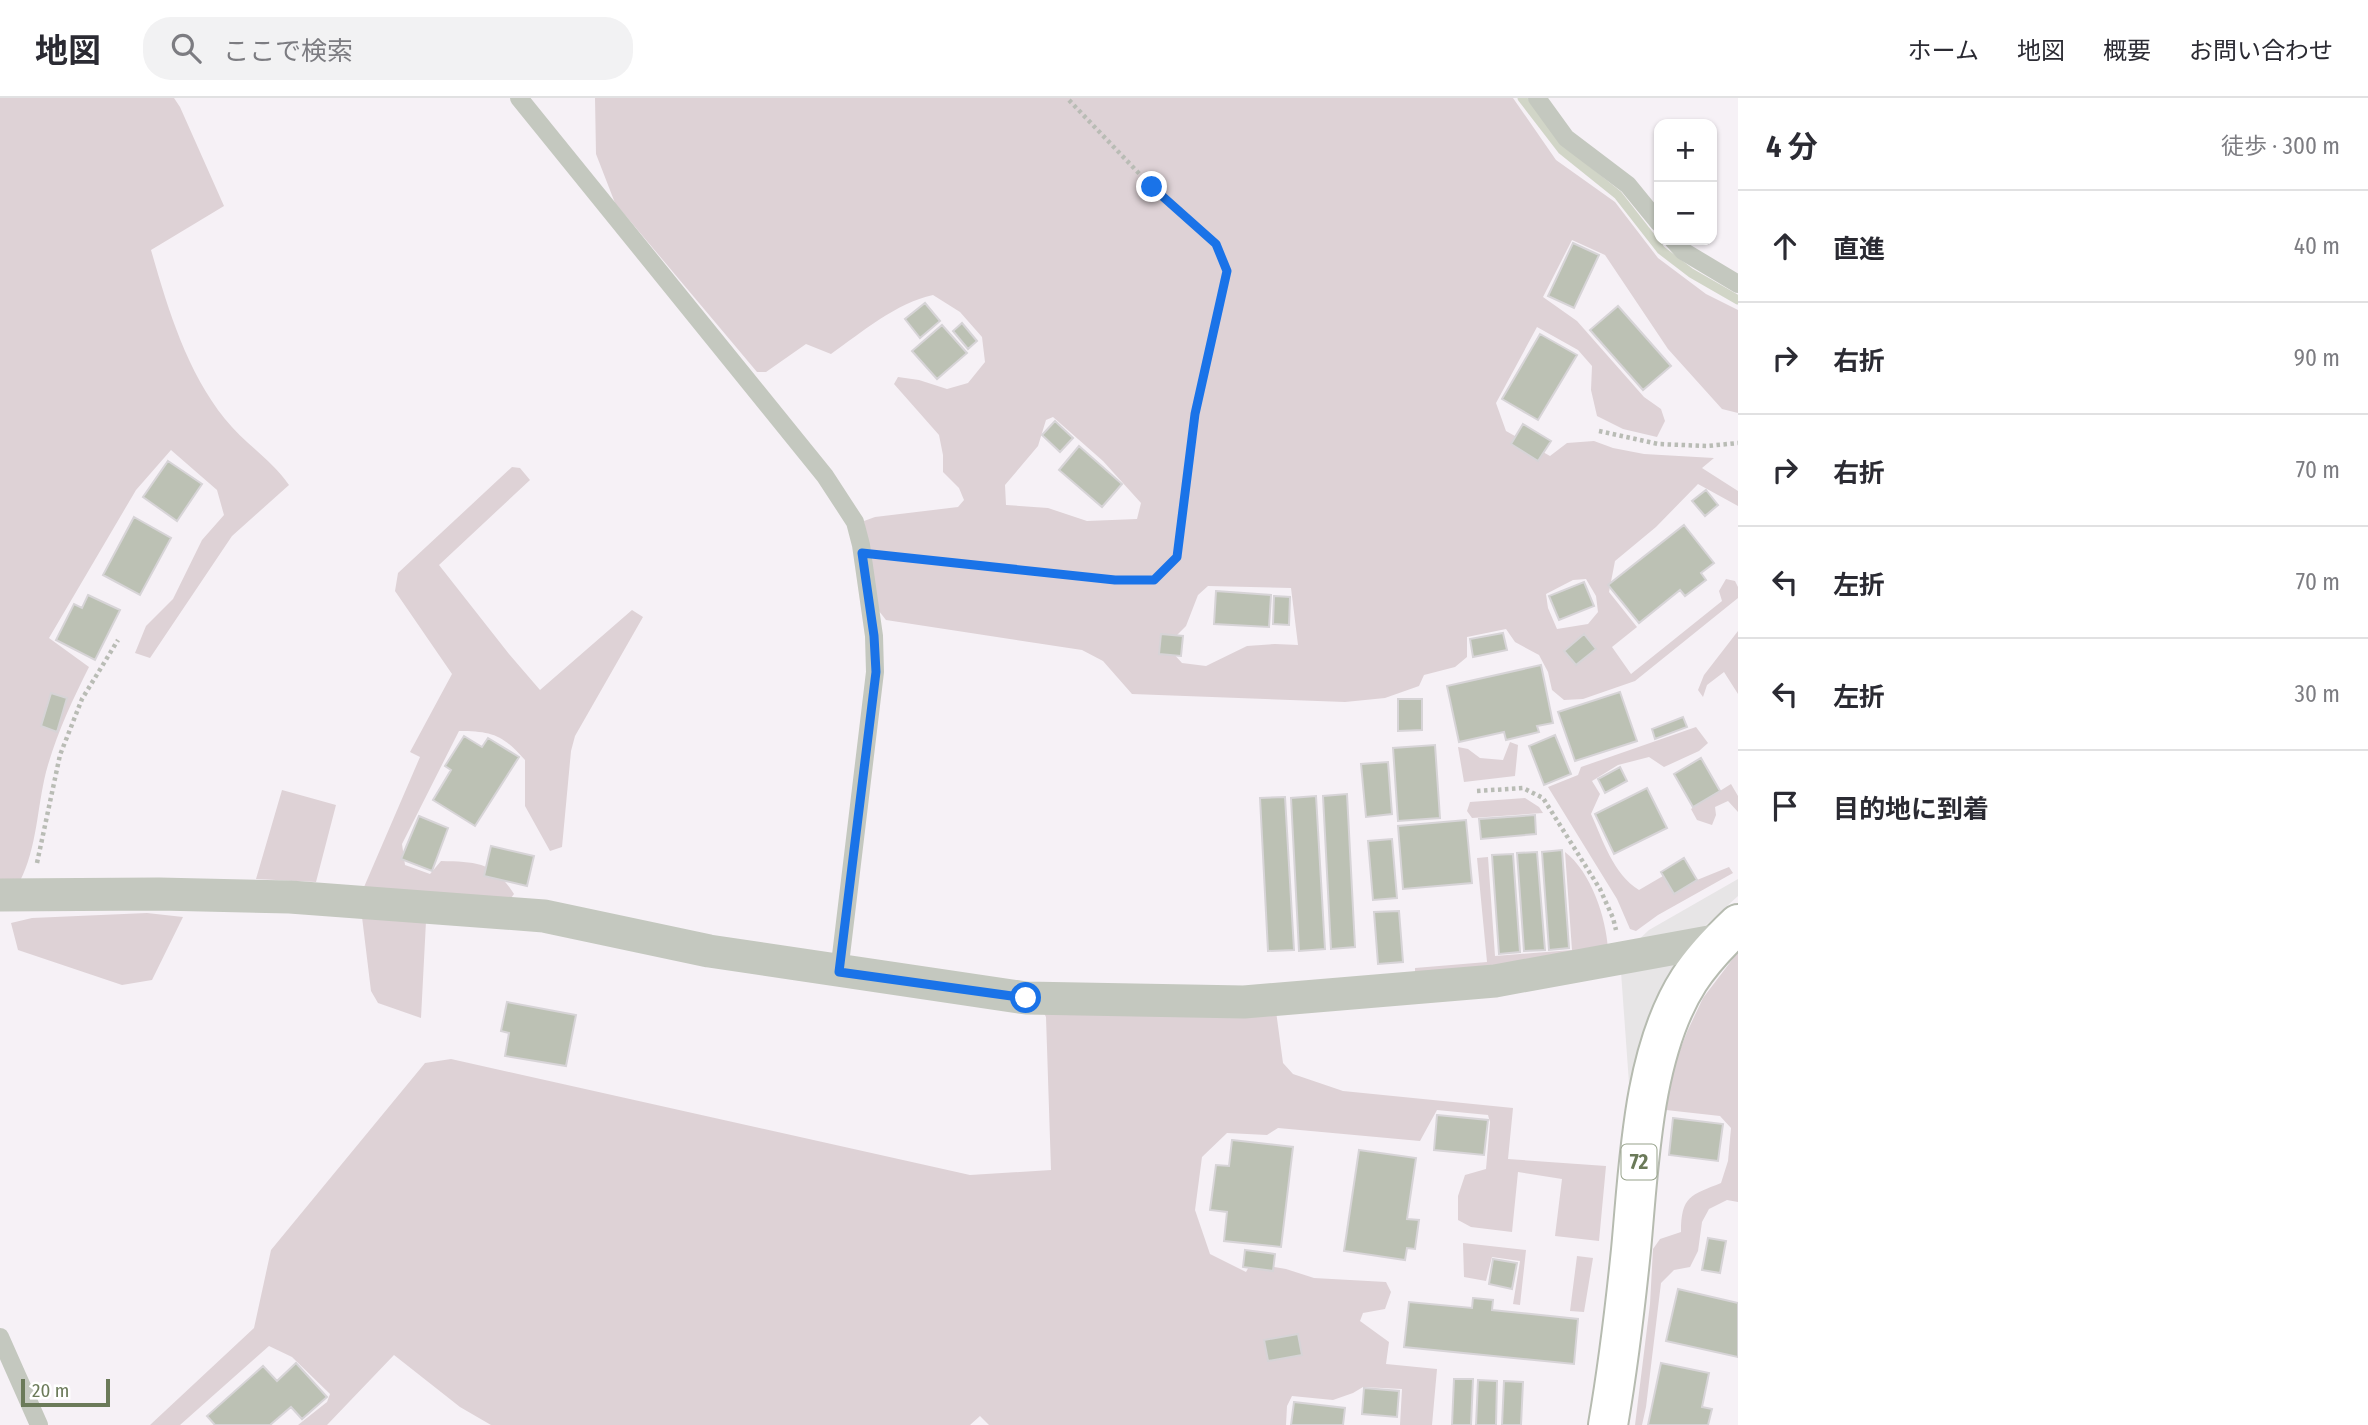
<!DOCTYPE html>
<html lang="ja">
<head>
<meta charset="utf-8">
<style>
	body { margin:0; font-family:"Fira Sans Condensed","Noto Sans JP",sans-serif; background:#f2f2f3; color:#2b2b33 }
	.controls { position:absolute; right:21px; top:21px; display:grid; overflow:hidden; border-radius:14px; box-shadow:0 2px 5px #0004 }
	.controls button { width:63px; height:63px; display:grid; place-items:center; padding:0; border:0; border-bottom:2px solid #e1e1e2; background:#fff; color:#2b2b33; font:35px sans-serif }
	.scale { position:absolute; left:21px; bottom:18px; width:89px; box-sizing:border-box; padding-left:7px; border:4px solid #6b7a59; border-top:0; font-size:19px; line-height:24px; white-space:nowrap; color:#6b7a59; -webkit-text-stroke:5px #fff; paint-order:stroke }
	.stop { position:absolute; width:21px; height:21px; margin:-16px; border:5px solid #1a73e8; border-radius:50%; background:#fff }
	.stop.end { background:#1a73e8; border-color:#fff; box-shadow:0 2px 7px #0008 }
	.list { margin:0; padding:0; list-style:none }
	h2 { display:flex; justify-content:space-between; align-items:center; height:91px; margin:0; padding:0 28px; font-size:30px }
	h2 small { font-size:23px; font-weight:400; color:#7c7c81 }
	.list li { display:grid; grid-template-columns:46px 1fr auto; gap:21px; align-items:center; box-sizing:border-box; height:112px; padding:0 28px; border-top:2px solid #e1e1e2 }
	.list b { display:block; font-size:26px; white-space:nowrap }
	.list em { font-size:23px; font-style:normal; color:#7c7c81 }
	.icon { flex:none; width:38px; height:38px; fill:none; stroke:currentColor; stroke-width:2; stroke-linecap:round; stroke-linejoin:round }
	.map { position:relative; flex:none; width:1738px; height:1327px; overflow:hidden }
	header { display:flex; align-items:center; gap:42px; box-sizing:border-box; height:98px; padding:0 35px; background:#fff; border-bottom:2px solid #e1e1e2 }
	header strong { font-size:33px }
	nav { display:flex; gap:38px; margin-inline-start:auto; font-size:24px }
	.search { width:490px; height:63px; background:#f2f2f3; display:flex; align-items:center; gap:18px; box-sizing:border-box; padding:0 24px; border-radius:28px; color:#7c7c81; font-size:26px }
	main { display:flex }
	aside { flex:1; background:#fff }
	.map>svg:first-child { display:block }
	.built { fill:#e7e5e6 }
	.green { fill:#ded2d6; fill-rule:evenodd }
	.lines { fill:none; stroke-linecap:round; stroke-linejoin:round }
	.stream { stroke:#d1d5c7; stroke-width:9 }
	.building { fill:#bcc1b4; stroke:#d7d4d7; stroke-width:2 }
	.primary-casing { stroke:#b6bbb0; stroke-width:42 }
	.path { stroke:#b9bcb5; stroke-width:4.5; stroke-dasharray:3.5 3.5; stroke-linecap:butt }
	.lane { stroke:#c4c8bf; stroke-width:18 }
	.street { stroke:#c4c8bf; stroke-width:33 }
	.primary { stroke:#fff; stroke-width:38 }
	.route { stroke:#1a73e8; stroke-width:9 }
	.labels { text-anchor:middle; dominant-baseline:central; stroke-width:7; stroke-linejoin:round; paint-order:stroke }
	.shield { fill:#fff; stroke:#97a28b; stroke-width:2 }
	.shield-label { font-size:21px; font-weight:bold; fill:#6b7a59 }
</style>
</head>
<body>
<header>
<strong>地図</strong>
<div class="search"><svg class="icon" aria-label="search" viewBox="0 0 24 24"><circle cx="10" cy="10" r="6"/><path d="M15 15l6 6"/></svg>ここで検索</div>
<nav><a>ホーム</a><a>地図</a><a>概要</a><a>お問い合わせ</a></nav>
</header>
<main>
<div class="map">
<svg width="1738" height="1327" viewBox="0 0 1738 1327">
	<rect width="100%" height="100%" fill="#f6f1f6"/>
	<!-- built -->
	<path class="built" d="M1738 781V798L1705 828 1671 875 1656 908 1630 999 1621 874 1629 851 1649 832Z"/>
	<!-- green -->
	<path class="green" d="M0 0H174L180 9 224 108 151 152C168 211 186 272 225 321 244 345 271 361 289 387L232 438 150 560 135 555 146 528 173 501 202 442 224 417 217 392 171 352 136 392 49 540 89 569C72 603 56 637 46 674 37 710 37 750 20 783L0 786Z
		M595 0H1513L1556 62 1615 104 1658 160 1706 196 1738 212V315L1722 311 1668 251 1605 157 1572 142 1543 199 1577 223 1644 299 1661 311 1665 323 1657 339 1623 331 1597 318 1591 292 1592 268 1578 252 1537 229 1496 305 1506 333 1550 358 1567 345 1594 343 1613 350 1644 356 1714 360 1702 370 1738 393V408L1698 386 1656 429 1615 463 1609 494 1637 529 1612 549 1631 576 1722 503 1719 493 1726 481 1735 483 1738 489V500L1635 583 1583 601 1564 602 1552 592 1548 574 1539 557 1515 544 1506 531 1467 539V559L1455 569 1424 577 1419 588 1385 600 1345 604 1132 596 1103 563 1082 552 886 522 875 508 864 423 875 419 958 409 964 402 959 390 943 374V357L939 337 894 286 898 279 919 282 947 291 968 285 985 264 982 239 960 214 933 197C896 205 862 234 831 256L806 246 766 274H757L615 105 596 56ZM1053 319 1103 363 1141 405 1137 421 1087 423 1048 410 1006 407 1005 387 1038 348 1046 322ZM1586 481 1596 498 1598 514 1588 526 1557 531 1548 510 1546 496 1573 482ZM1208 488 1291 490 1298 547 1275 546 1247 548 1206 568 1182 565 1171 553V543L1186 528 1198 497Z
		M512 369 520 370 530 382 439 467 509 556 540 592 632 512 643 519 575 638 571 653 562 749 550 753 525 708V662C503 637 492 633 459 633L402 746 405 767 430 776 441 763C477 764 494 764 514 796L511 800 364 789 420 659 410 654 452 576 395 493 398 475Z
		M1738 533V596L1724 574 1707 587 1703 599 1698 592 1704 577Z
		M1696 629 1708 645 1699 653 1664 669 1649 659 1618 667 1592 683 1600 696 1591 716C1603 742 1613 776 1639 792L1663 778 1674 796 1697 782 1729 769 1733 775 1658 817 1636 833 1630 831 1617 801 1548 689 1578 677 1581 669Z
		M1510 644 1518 647 1515 678 1464 684 1458 649 1468 651 1480 660 1503 662Z
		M1731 686 1738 698V714L1728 703 1715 709 1716 717 1712 727 1697 722 1691 711Z
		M282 692 336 707 316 784 256 781Z
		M1525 700 1539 709 1543 715 1472 720 1467 713 1470 704Z
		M1565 754C1591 774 1606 819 1608 851L1415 879V870L1487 864 1477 760 1488 759 1495 858 1572 852Z
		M147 815 183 819 152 882 122 887 18 852 11 825 32 820Z
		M362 819 426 823 421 920 378 905 371 893Z
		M1738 854V1104L1727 1102 1709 1111 1702 1124 1698 1153 1690 1169 1674 1172 1661 1185 1646 1309 1642 1327H1635L1650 1206 1653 1151 1660 1141 1681 1134C1681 1098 1691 1097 1721 1085L1728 1063 1731 1030 1720 1018 1666 1012 1671 975 1687 934 1703 900Z
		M1042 911 1276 913 1283 965 1293 976 1343 993 1513 1010 1508 1061 1606 1068 1599 1143 1555 1138 1562 1081 1518 1074 1512 1134 1471 1129 1458 1122V1098L1465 1077 1486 1071 1490 1024 1488 1017 1437 1012 1420 1043 1278 1030 1267 1037 1227 1035 1202 1059 1195 1112 1210 1156 1246 1174 1251 1165 1286 1171 1314 1180 1386 1184 1391 1194 1385 1211 1363 1215 1360 1223 1389 1244 1386 1266 1437 1271 1432 1327H1400L1402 1291 1363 1289 1353 1295 1333 1302 1292 1298 1287 1308 1286 1327H989L980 1318 970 1327H491L460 1309 394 1257 327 1327H298L327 1304 330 1296 292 1259 269 1248 180 1327H150L254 1230 271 1152 425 965 451 961 970 1077 1051 1072 1046 919Z
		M1463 1145 1526 1152 1520 1207 1513 1206 1520 1163 1492 1159 1486 1183 1464 1179Z
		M1577 1158 1593 1160 1584 1214 1570 1213Z"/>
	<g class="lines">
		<!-- stream -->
		<path class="stream" d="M1522 0 1562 52 1618 97 1661 152 1691 175 1738 202"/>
	</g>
	<!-- building -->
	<path class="building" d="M1573 145 1599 157 1574 210 1548 198Z
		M925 205 940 223 920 240 905 221Z
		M1618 208 1671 268 1643 292 1590 232Z
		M962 225 977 243 968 251 953 233Z
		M942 227 967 255 937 281 912 253Z
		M1540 236 1577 257 1538 322 1502 301Z
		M1055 323 1073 340 1060 354 1042 337Z
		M1523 326 1551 343 1538 363 1511 346Z
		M1079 348 1122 386 1102 409 1059 372Z
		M168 363 202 386 177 423 143 399Z
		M1706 392 1718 407 1705 418 1692 403Z
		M134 419 171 440 140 497 103 477Z
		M1684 427 1714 465 1701 475 1706 482 1685 498 1680 492 1639 525 1608 487Z
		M1584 484 1594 508 1559 522 1549 498Z
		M1216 493 1271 497 1269 529 1214 526Z
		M88 497 120 512 95 562 56 542 74 506 82 510Z
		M1274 498 1290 499 1289 527 1273 526Z
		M1503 535 1507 552 1473 559 1470 541Z
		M1161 536 1183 538 1181 558 1159 556Z
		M1584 536 1596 551 1576 567 1564 553Z
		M1541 567 1553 625 1537 628 1539 634 1506 642 1504 634 1459 644 1447 588Z
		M1620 594 1637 643 1575 663 1558 614Z
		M51 595 67 600 57 634 41 628Z
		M1398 601H1422V632L1398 633Z
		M1683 619 1687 629 1655 641 1652 631Z
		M1555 637 1571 676 1544 687 1529 648Z
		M464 638 482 649 488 640 519 659 475 728 433 702 451 672 445 668Z
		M1435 647 1440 720 1398 723 1393 650Z
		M1701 660 1720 693 1693 709 1674 676Z
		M1388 664 1392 716 1366 719 1361 666Z
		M1620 669 1627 683 1605 695 1598 681Z
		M1647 690 1667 730 1614 756 1595 716Z
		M1347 696 1355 849 1331 851 1323 698Z
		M1316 698 1325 851 1299 853 1291 700Z
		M1285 699 1294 852 1268 853 1260 700Z
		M1535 717 1536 736 1481 741 1479 721Z
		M419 718 448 730 432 773 401 761Z
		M1466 722 1472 785 1403 791 1398 728Z
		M1392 741 1397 800 1373 802 1368 743Z
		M491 748 534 758 527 788 484 778Z
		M1562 752 1569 850 1549 852 1542 754Z
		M1537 754 1545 852 1524 853 1517 755Z
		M1513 756 1520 854 1499 856 1492 757Z
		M1684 760 1697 782 1674 796 1661 774Z
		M1399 813 1403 864 1378 866 1374 814Z
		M507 904 576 917 566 968 505 958 509 935 501 933Z
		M1437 1017 1488 1022 1484 1057 1434 1052Z
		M1673 1020 1723 1026 1718 1063 1669 1057Z
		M1232 1042 1293 1049 1281 1149 1224 1143 1227 1114 1210 1112 1216 1067 1229 1068Z
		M1359 1052 1416 1060 1407 1121 1419 1122 1415 1151 1407 1150 1405 1162 1344 1153Z
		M1708 1140 1726 1143 1720 1175 1702 1172Z
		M1245 1152 1275 1156 1273 1173 1243 1169Z
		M1493 1161 1517 1165 1512 1191 1489 1186Z
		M1678 1191 1738 1205V1259L1666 1243Z
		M1473 1200 1493 1202 1492 1212 1578 1221 1574 1266 1404 1249 1409 1204 1472 1210Z
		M1298 1236 1302 1257 1268 1263 1264 1242Z
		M296 1265 327 1299 302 1321 291 1309 270 1327H215L207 1318 263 1268 277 1283Z
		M1661 1265 1709 1275 1702 1309 1712 1311 1708 1327H1648Z
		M1454 1281H1473L1471 1327H1452Z
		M1478 1282 1497 1283 1496 1327H1476Z
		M1504 1283 1523 1284 1521 1327H1502Z
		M1364 1290 1399 1293 1397 1319 1362 1316Z
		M1294 1304 1345 1310 1343 1327H1291Z"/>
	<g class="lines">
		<defs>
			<path id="primary" d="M1608 1327C1618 1269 1625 1211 1631 1152 1639 1068 1642 955 1689 882 1702 862 1720 843 1738 826"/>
		</defs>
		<!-- primary casing -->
		<use href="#primary" class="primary-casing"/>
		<!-- path -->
		<path class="path" d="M1599 333 1658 346 1707 348 1738 345
			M884 457 1115 482H1154L1177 459 1195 316 1227 173 1216 146 1152 89 1067 0
			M1477 693 1523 690 1543 700 1600 791 1613 820 1616 832
			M37 765 60 657 82 601 118 542"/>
		<!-- lane -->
		<path class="lane" d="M519 0 825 378 855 424 861 447 874 538 875 574 839 874
			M1537 0 1566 40 1628 87 1659 125
			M1673 142 1683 153 1738 186
			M0 1239 39 1327"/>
		<!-- street -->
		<path class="street" d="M0 797 159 796 290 799 544 818 709 853 1026 900 1244 904 1495 883 1720 842"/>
		<!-- primary -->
		<use href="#primary" class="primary"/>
	</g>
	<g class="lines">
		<!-- route -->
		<path class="route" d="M1026 900 839 874 876 574 874 538 862 455 1115 482H1154L1177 459 1195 316 1227 173 1216 146 1152 89"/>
	</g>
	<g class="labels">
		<!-- shield labels -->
		<rect class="shield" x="1621.5" y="1046.5" width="35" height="35" rx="5"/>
		<g class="shield-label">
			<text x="1639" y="1064">72</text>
		</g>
	</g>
</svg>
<div class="controls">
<button>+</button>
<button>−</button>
</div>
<div class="scale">20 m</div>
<div class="stop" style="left:1026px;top:900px"></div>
<div class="stop end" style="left:1152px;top:89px"></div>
</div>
<aside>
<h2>4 分<small>徒歩 · 300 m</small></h2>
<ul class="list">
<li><svg class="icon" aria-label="ahead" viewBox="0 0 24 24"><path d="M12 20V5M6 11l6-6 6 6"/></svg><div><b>直進</b></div><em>40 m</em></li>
<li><svg class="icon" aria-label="right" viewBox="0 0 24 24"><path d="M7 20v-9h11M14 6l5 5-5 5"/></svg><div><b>右折</b></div><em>90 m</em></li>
<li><svg class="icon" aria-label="right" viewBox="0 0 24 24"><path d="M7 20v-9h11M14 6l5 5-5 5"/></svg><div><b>右折</b></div><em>70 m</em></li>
<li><svg class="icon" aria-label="left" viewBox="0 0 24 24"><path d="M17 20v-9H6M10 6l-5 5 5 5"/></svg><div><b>左折</b></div><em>70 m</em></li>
<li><svg class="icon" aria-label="left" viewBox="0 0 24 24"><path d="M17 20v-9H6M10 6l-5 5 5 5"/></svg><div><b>左折</b></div><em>30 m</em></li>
<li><svg class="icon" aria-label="arrive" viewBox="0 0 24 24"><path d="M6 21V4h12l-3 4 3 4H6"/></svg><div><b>目的地に到着</b></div></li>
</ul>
</aside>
</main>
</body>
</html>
